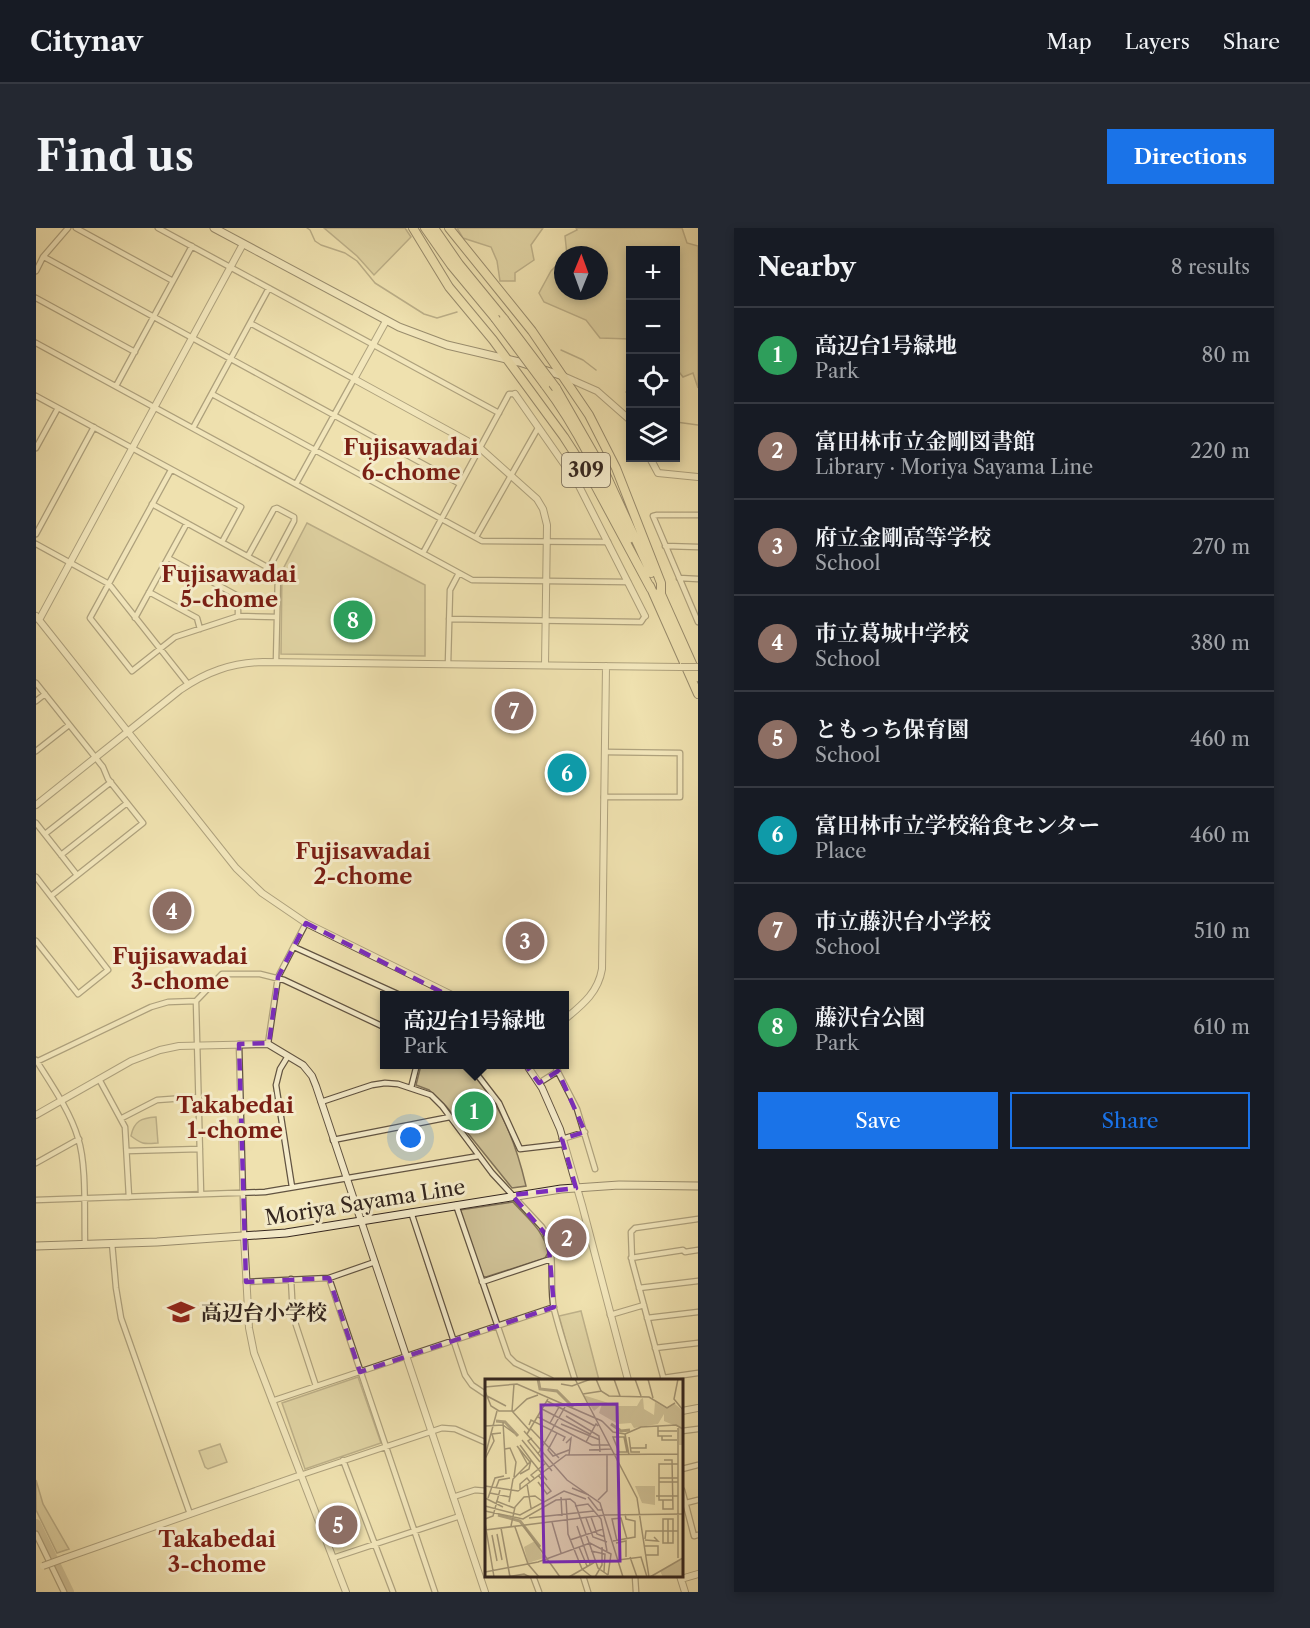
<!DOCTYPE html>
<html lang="en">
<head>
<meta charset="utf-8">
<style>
	body { margin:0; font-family:"Libre Caslon Text","Noto Serif JP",serif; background:#242831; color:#f1f3f6 }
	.controls { position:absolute; right:18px; top:18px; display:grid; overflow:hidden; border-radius:0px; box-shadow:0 3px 9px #0003 }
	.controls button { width:54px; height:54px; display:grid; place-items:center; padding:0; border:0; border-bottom:2px solid #363941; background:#171b24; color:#f1f3f6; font:30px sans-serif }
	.compass { position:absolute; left:518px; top:18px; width:54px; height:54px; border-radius:50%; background:#171b24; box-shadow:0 3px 9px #0003; rotate:1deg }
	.you { position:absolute; left:375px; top:910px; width:21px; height:21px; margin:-15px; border:4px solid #fff; border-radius:50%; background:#1a73e8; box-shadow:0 0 0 9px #1a73e833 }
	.badge { display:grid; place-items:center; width:39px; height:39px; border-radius:50%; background:#1a73e8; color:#fff; font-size:20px; font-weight:700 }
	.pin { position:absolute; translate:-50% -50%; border:3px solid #fff; box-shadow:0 2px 6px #0006 }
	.popup { position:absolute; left:344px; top:763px; width:189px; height:78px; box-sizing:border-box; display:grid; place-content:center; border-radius:0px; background:#171b24; filter:drop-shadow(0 2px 4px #0005); font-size:20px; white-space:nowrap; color:#9ea1a6 }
	.popup b { font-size:22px; color:#f1f3f6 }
	.popup::after { content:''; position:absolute; left:50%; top:100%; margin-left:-12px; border:12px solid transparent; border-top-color:#171b24 }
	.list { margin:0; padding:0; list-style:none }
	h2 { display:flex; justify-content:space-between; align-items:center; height:78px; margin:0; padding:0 24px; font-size:26px }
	h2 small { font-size:20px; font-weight:400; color:#9ea1a6 }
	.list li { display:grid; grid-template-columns:39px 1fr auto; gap:18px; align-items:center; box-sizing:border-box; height:96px; padding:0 24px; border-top:2px solid #363941 }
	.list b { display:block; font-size:22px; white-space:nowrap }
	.list p { margin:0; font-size:20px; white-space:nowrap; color:#9ea1a6 }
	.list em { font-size:20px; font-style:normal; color:#9ea1a6 }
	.actions { display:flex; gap:12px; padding:18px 24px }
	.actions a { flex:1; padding:14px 0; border:2px solid #1a73e8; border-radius:0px; text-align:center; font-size:21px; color:#1a73e8 }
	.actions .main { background:#1a73e8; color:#fff }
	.icon { flex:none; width:33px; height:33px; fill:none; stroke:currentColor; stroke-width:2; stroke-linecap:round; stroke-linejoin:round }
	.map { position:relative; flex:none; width:662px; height:1364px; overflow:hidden; border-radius:0px }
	header { display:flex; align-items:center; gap:36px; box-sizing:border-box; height:84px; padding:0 30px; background:#171b24; border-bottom:2px solid #363941 }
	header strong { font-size:28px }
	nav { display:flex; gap:33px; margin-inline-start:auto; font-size:21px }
	.intro { display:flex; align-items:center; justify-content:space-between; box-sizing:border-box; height:144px; padding:0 36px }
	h1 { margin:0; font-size:42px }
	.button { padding:15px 27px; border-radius:0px; background:#1a73e8; color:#fff; font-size:21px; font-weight:700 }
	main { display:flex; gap:36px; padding:0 36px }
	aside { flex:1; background:#171b24; border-radius:0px; box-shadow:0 3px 9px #0003 }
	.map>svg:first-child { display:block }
	.green { fill:#cfc196; stroke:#81735a; stroke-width:1.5 }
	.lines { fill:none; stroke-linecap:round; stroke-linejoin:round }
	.stream { stroke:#7d6f58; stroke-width:1.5 }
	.river { stroke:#afa17e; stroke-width:10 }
	.minor-casing { stroke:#625442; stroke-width:7 }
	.tertiary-casing { stroke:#625442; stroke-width:8 }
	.secondary-casing { stroke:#33251e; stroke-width:9 }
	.trunk-casing { stroke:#33251e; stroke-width:10 }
	.minor { stroke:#f5eccb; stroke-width:4.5 }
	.tertiary { stroke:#f5eccb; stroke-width:6 }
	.secondary { stroke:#f5eccb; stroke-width:7 }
	.trunk { stroke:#efe1af; stroke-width:8 }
	.tertiary-bridge-casing { stroke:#625442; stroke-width:8; stroke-linecap:butt }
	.trunk-bridge-casing { stroke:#33251e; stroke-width:10; stroke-linecap:butt }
	.tertiary-bridge { stroke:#f5eccb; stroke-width:6 }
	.trunk-bridge { stroke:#efe1af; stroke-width:8 }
	.marked { fill:none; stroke:#7b2cbf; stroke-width:4.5; stroke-dasharray:12 8; stroke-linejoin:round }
	.labels { text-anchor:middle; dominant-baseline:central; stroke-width:6; stroke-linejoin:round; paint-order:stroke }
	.shield { fill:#f5eccb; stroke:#6d6152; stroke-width:1.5 }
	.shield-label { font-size:20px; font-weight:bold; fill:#33251e }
	.street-label { font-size:21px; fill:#33251e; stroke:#f5eccb }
	.poi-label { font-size:21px; font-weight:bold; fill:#33251e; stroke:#f5eccb; text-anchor:start }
	.neighbourhood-label { font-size:22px; font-weight:bold; fill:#7a1f14; stroke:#f5eccb }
	.inset-river { fill:none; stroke:#afa17e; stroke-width:3 }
	.inset-road { fill:none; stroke:#a49675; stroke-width:1.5 }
	.view { fill:#7b2cbf; fill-opacity:0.15; stroke:#7b2cbf; stroke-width:3 }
	.inset-edge { fill:none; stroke:#33251e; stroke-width:3 }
</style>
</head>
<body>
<header>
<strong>Citynav</strong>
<nav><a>Map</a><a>Layers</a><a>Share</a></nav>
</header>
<div class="intro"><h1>Find us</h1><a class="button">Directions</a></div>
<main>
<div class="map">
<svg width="662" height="1364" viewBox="0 0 662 1364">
	<rect width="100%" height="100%" fill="#efe1af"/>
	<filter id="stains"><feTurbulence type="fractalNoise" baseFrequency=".00333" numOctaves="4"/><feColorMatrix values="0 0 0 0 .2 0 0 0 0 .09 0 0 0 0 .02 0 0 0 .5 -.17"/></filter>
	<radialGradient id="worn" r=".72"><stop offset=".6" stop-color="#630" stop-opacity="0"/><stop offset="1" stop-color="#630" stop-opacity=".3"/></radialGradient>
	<!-- green -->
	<path class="green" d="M288 0H369L375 9 338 47 321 28Z
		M421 0H507L495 17 498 32 479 45V53H464L461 33 455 19 427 10Z
		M540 0H646L651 15 662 18V160L657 145 647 149 640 140V22H594V111L564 110 550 92 508 74 503 65 515 43 527 31V63H563V27H531L529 8 541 2Z
		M271 295 389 357V428L245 426 246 343Z
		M385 837H430C439 848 448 859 456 871 473 897 483 928 490 958L476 960 410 878 393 862 380 857Z
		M120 889 122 915C108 916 107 917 95 908 98 893 105 890 120 889Z
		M477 974C492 991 508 1002 512 1025L509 1030 450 1049 446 1048 424 982Z
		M545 1083 563 1152H541L523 1088Z
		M322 1149 345 1215 269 1241 246 1175Z
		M184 1216 191 1234 172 1241 169 1239 163 1223Z
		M0 1252 7 1276 33 1321 21 1325 0 1282Z"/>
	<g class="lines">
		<!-- stream -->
		<path class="stream" d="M271 0 274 2 279 13 285 17 309 25 321 33 339 55 388 86 401 90 421 84
			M525 122 547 132 560 142
			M590 164 594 165
			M640 194 662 197"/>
		<!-- river -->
		<path class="river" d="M0 1296 33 1364"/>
		<defs>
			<path id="minor" d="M40 0 137 53
				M122 0 463 185
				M8 29 424 256
				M0 43 7 29 32 0
				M0 70 99 124
				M214 95 318 151 260 256
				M0 115 436 352 592 354
				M80 158 156 18
				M176 166 446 313 572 314
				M0 168 205 279 186 314
				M157 200 233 60
				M0 220 22 180
				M135 242 54 390 96 443 139 409 203 388 241 389
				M116 276 242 345 240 434
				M662 287H621L617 288 662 394
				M0 306 58 199
				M440 309 502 200
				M0 316 73 356 152 456
				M629 318 662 319
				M387 325 473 166H479
				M212 328 238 281 241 280 258 289V293L233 340
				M132 330 202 368V388
				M643 350 662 351
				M113 364 161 390 164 401
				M99 390 151 295
				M413 391 605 394 609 388
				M412 436 414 362 423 345
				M0 455 67 539 72 551 107 595 15 668
				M0 473 9 466
				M0 523 33 497
				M568 569H644V525L569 524
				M0 595 41 647
				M9 606 75 554
				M25 627 91 575
				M0 649 72 742 42 766 0 713
				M258 719 366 768
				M203 816 208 1008
				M232 816 242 749 270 695
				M252 828 244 841 240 857 256 959
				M0 832C15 856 34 883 42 910 51 937 48 986 49 1016
				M0 834 115 779 132 774 160 773
				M433 836 463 875 484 921 527 916
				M518 836 541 881 559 941
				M63 851 89 899 93 969
				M503 855 522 843
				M375 860 381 836
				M285 874 336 857 349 855 362 856 395 867 406 878 456 945 506 999C522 1023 512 1053 518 1081 524 1105 532 1129 539 1152
				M86 890 121 872 163 869
				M526 911 549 904
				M297 912 414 889
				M91 923 164 921
				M0 935 43 911
				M165 966 160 773 186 746H224L248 752 348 799
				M0 972 229 964 443 928
				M420 977 472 1128 479 1135 515 1152
				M375 984 429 1147 436 1157 451 1167
				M76 1015 80 1060 85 1090 154 1286
				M595 1030 647 1022 649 1024 662 1022
				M293 1050 399 1364
				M255 1051 257 1088 280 1158
				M210 1054 293 1050 339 1034
				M446 1054 515 1031
				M603 1060 662 1053
				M574 1087 608 1077
				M611 1090 662 1084
				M619 1120 662 1115
				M627 1150 662 1145
				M628 1152 596 1033 595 1004 599 1000 662 991
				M236 1173 518 1079
				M646 1203 662 1201
				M307 1232 357 1364
				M646 1241 662 1237
				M265 1247 406 1200 419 1201 451 1215
				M646 1262 658 1308 662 1307
				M417 1269 439 1262 451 1263
				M646 1276 662 1272
				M0 1306 28 1364
				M297 1330 424 1288
				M497 1348 503 1364
				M547 1348 552 1364
				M599 1348 600 1364"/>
			<path id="tertiary" d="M350 93 318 151 444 220 501 271 507 281 511 297 509 437
				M527 148 561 163 594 192
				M479 166 542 256 609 388
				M614 230 622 245 662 249
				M0 388 200 640 226 665 270 695 418 768
				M3 392 207 16
				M0 577 144 462C170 444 195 435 227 434L645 439
				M528 792C546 777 562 765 566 741L570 438
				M490 836 506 860 524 901 546 977 592 1152
				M0 887 95 833 124 822 143 818 232 816 267 837 276 848 280 858 449 1364
				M208 1008 213 1100 218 1125 310 1364
				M646 1183 662 1180
				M29 1330 265 1247
				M644 1348 649 1364
				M645 1351 662 1346"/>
			<path id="secondary" d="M178 0 363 99 411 117 483 134 527 148
				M0 1018 121 1014 250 1005 525 961 583 957 662 958"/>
			<path id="trunk" d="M377 0 413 59 457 112 528 209 559 257 615 361
				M389 0 415 37 459 90
				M398 0 423 36 468 91
				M413 0 496 103 553 187 580 240 625 355V367
				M509 157C544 203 569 259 593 311
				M520 160 571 249 615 345
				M614 358 662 466
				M624 364 662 449"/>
		</defs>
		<!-- minor casing -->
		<use href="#minor" class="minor-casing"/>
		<!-- tertiary casing -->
		<use href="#tertiary" class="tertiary-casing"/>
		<!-- secondary casing -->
		<use href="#secondary" class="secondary-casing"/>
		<!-- trunk casing -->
		<use href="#trunk" class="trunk-casing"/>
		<!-- minor -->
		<use href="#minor" class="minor"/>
		<!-- tertiary -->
		<use href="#tertiary" class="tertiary"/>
		<!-- secondary -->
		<use href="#secondary" class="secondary"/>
		<!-- trunk -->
		<use href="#trunk" class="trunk"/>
		<defs>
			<path id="tertiary-bridge" d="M645 439H662
				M7 1338 29 1330"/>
			<path id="trunk-bridge" d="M459 90 509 157
				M468 91 520 160"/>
		</defs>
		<!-- tertiary-bridge casing -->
		<use href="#tertiary-bridge" class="tertiary-bridge-casing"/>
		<!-- trunk-bridge casing -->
		<use href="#trunk-bridge" class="trunk-bridge-casing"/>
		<!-- tertiary-bridge -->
		<use href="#tertiary-bridge" class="tertiary-bridge"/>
		<!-- trunk-bridge -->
		<use href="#trunk-bridge" class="trunk-bridge"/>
	</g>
	<!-- marked area -->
	<path d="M0 0H662V1364H0ZM270 695 435 779 472 813 503 855 522 843 549 904 526 911 540 960 476 967 512 1009 518 1079 324 1144 293 1050 210 1054 203 816 233 815 242 749Z" fill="#efe1af" fill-opacity=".55" fill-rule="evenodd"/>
	<path class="marked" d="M270 695 435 779 472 813 503 855 522 843 549 904 526 911 540 960 476 967 512 1009 518 1079 324 1144 293 1050 210 1054 203 816 233 815 242 749Z"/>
	<!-- icons -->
	<defs>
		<symbol id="school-bare" viewBox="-9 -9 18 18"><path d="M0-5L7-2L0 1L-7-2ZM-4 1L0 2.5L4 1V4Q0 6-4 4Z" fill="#8f2418" stroke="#f5eccb" stroke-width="2.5" paint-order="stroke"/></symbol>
	</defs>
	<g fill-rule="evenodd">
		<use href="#school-bare" x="126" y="1065" width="38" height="38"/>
	</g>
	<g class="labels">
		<!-- shield labels -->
		<rect class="shield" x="526" y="225" width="48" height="34" rx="4.5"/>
		<g class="shield-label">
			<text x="550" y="242">309</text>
		</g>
		<!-- street labels -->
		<g class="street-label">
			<text transform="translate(329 974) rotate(-9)">Moriya Sayama Line</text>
		</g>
		<!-- poi labels -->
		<g class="poi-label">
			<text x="165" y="1084">高辺台小学校</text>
		</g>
		<!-- neighbourhood labels -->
		<g class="neighbourhood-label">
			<text x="375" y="219">Fujisawadai<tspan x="375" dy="25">6-chome</tspan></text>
			<text x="193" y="346">Fujisawadai<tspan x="193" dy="25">5-chome</tspan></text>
			<text x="327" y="623">Fujisawadai<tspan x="327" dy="25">2-chome</tspan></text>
			<text x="144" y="728">Fujisawadai<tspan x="144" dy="25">3-chome</tspan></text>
			<text x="199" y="877">Takabedai<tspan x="199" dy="25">1-chome</tspan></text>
			<text x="181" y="1311">Takabedai<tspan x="181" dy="25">3-chome</tspan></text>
		</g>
	</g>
	<!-- overview -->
	<g transform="translate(449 1151)">
		<rect width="198" height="198" fill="#efe1af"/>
		<path d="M98 16 133 27H152L156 20 158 19 159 30 169 36 170 23 182 30 190 25 198 32V66H194L193 48 179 42V35L173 45 149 49 146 44 133 45 114 34 117 25 109 32ZM150 107H170V126L157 124ZM50 162 59 179 43 184 39 168ZM198 180V198H178L175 192Z" fill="#cfc196"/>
		<path class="inset-river" d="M53 0 55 10 72 12 88 28M11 42 20 43 33 57M126 45 136 52 145 51M13 136 35 142 55 168"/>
		<path class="inset-road" d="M90 0 152 119 164 198M111 0 116 12 124 17 164 18 182 29 190 24M129 0 135 17M150 0 156 17M163 0 168 19M193 0 189 20 198 31M76 5 87 7 106 0M0 8 32 5 117 42M0 12 6 27 14 32H29L42 20 53 16M98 15 117 12M2 17 21 27M62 22 110 47M57 30 105 55M27 32 45 52M27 32 29 5M81 37 114 57 115 73M53 38 107 66H125M117 42 128 53 140 55M18 43 21 95M65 44 74 28M76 45 115 61M44 46 46 41 80 58 78 62M0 47 18 46 29 54M173 47V57H187M193 49V179M46 50 74 79M39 52 82 101 115 124 138 198M173 52H192M72 54 63 71 68 77 84 71M42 55 63 20M140 55 156 48 191 46 198 50M140 55 144 76M177 57V61H192M128 58H139L142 73H134ZM144 58 146 73H155M47 59 43 62 67 92M37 61 55 83M101 63 111 45 113 47M81 64 86 59 84 76M35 66 46 81 44 90 35 95M32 67 45 83M33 68 43 86M146 69H161V65M20 70 25 69 31 83 29 98M104 71 126 70M53 75 80 28M0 77 12 32M0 80 9 62 7 55 16 54M46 81 62 101M49 99 46 96 61 84M174 99H193M53 103 62 115 66 112 53 96M174 103H193M42 105 46 129M0 107 33 112 81 76 193 75M11 109 14 101 25 99M87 109 104 116M35 111V105L42 99 45 103M5 114 25 118M171 117H193M76 118 77 137M103 118 113 131H118M0 119 18 128M3 119 10 99 19 97M81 120 83 155 97 190 107 198M113 121 122 112V76M178 121V130H188L187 81H179M188 121H174V85H193M11 122 29 129M24 123 28 100 45 83M0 127 35 136 79 112 101 120M90 127 103 125 116 140 122 172M0 132 38 140 71 121 85 120 90 124 113 189 123 196M106 138 112 155 120 158M44 139 109 132M101 139 108 158 122 163M0 140 8 137 15 111M183 140V164M188 140V164H178V140ZM67 143 76 174M0 144 9 198M38 146 75 198M26 147 30 128 39 118 50 117 57 122M92 147 105 185M30 148 43 185 54 198M16 149 25 198M0 151 120 136 198 135M12 155 17 181M7 156 12 182M160 160 161 152H193M85 161 118 150M160 161 173 162 169 158M128 162 150 158V142L141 140 140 135M132 162 127 140 136 139 142 160M131 164 141 162V178M160 167H173V176H160M94 168 102 187M106 172 120 175 119 193M145 178 152 198M133 181 156 178 162 198M0 193 53 183 105 164 126 175 123 196M21 198 39 195 45 198M84 198 110 183M110 198 117 186V168M165 198 198 179"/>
		<path class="view" d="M132 25 135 182 59 183 56 26Z"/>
		<rect width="198" height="198" class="inset-edge"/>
	</g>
	<rect width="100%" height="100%" filter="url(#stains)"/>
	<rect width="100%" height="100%" fill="url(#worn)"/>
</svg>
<div class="controls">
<button>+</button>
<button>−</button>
<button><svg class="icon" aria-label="locate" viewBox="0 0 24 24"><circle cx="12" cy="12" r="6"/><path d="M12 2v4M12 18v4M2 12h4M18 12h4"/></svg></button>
<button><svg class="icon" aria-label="layers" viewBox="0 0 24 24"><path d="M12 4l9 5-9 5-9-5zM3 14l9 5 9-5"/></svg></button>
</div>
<svg class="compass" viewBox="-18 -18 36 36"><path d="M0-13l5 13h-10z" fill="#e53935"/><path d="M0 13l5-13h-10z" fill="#9ea1a6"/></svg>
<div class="you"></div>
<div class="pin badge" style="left:438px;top:883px;background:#2e9e5b">1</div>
<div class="popup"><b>高辺台1号緑地</b>Park</div>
<div class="pin badge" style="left:531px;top:1010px;background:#8d6e63">2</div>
<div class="pin badge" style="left:489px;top:713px;background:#8d6e63">3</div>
<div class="pin badge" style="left:136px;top:683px;background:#8d6e63">4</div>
<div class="pin badge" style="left:302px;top:1297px;background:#8d6e63">5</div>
<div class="pin badge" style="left:531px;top:545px;background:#0f9aa8">6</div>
<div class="pin badge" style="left:478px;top:483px;background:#8d6e63">7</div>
<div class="pin badge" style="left:317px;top:392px;background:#2e9e5b">8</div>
</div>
<aside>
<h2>Nearby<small>8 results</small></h2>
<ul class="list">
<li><span class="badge" style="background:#2e9e5b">1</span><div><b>高辺台1号緑地</b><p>Park</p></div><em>80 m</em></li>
<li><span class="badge" style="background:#8d6e63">2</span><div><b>富田林市立金剛図書館</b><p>Library · Moriya Sayama Line</p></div><em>220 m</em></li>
<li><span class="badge" style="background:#8d6e63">3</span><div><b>府立金剛高等学校</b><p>School</p></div><em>270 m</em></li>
<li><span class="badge" style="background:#8d6e63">4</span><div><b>市立葛城中学校</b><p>School</p></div><em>380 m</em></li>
<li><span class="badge" style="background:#8d6e63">5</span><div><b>ともっち保育園</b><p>School</p></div><em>460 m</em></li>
<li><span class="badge" style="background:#0f9aa8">6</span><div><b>富田林市立学校給食センター</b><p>Place</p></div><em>460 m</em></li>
<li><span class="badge" style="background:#8d6e63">7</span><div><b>市立藤沢台小学校</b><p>School</p></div><em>510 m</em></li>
<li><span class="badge" style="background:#2e9e5b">8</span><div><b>藤沢台公園</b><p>Park</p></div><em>610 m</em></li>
</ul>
<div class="actions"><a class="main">Save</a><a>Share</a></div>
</aside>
</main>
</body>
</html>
